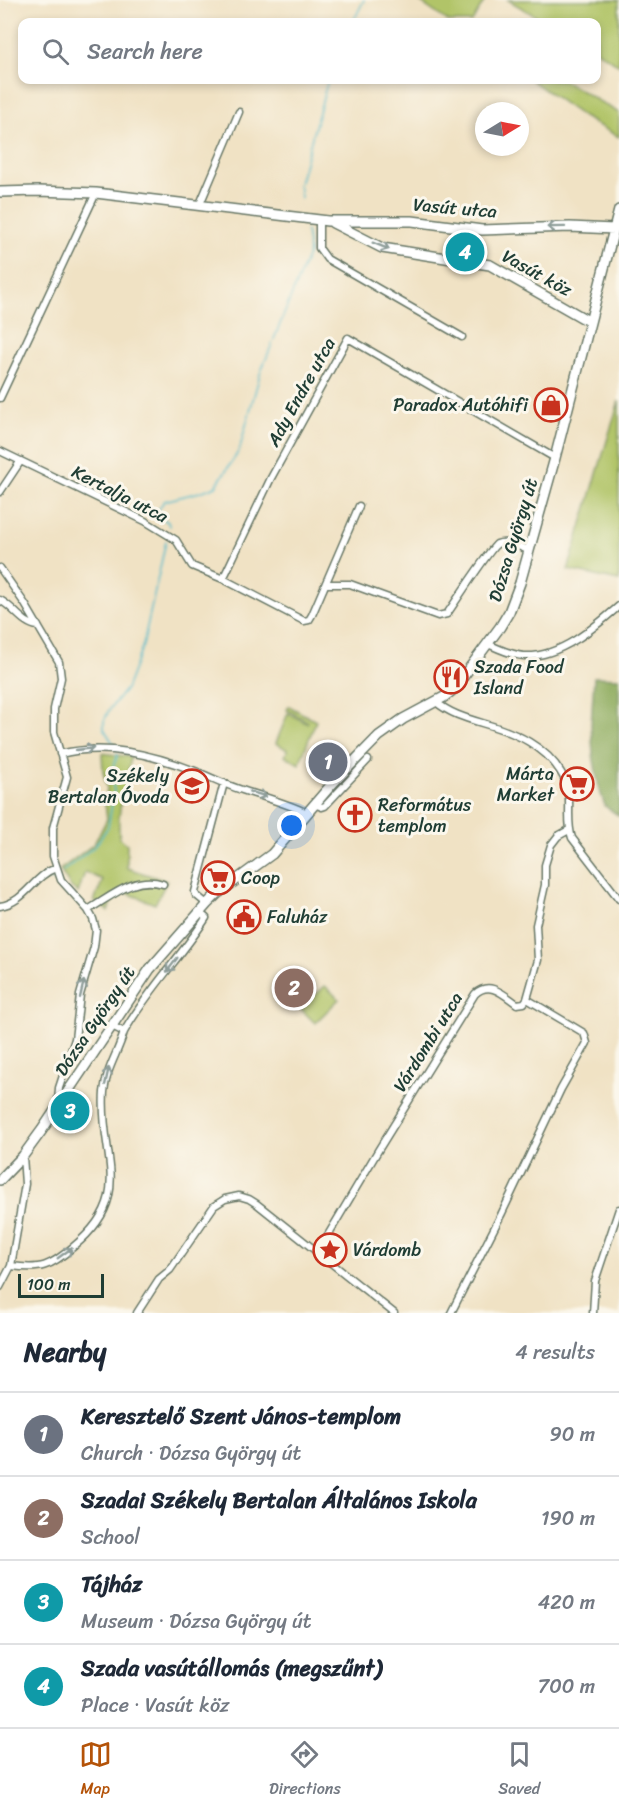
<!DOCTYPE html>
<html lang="en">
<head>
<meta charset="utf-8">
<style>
	body { margin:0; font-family:Sriracha,sans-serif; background:#f2f2f3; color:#1f2937 }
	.compass { position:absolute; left:475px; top:102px; width:54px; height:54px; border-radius:50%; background:#fff; box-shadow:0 3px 9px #0003; rotate:80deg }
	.scale { position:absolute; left:18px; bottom:15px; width:86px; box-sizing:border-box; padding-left:6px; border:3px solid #1f3d34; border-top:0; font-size:16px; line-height:21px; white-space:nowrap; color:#1f3d34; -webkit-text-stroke:4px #fbf7ec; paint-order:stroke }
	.you { position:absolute; left:292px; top:826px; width:21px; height:21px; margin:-15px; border:4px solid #fff; border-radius:50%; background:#1a73e8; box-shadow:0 0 0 9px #1a73e833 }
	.badge { display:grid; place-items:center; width:39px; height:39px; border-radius:50%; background:#b45309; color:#fff; font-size:20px; font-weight:700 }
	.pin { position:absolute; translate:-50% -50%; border:3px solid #fff; box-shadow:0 2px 6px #0006 }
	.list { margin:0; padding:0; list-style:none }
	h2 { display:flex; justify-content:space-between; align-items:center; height:78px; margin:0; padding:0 24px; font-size:26px }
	h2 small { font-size:20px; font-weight:400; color:#747a83 }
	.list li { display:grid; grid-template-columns:39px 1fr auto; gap:18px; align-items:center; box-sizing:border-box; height:84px; padding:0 24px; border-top:2px solid #e0e1e3 }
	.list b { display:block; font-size:22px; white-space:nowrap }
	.list p { margin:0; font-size:20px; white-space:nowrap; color:#747a83 }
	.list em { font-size:20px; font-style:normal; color:#747a83 }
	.icon { flex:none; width:33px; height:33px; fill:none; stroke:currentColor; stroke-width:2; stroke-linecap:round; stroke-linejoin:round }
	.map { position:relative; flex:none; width:619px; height:1313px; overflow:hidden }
	.search { position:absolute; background:#fff; box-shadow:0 3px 9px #0003; left:18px; right:18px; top:18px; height:66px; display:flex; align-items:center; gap:15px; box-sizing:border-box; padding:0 21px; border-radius:12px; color:#747a83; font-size:22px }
	.sheet { height:414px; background:#fff }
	nav { display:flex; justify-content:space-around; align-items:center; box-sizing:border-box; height:84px; border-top:2px solid #e0e1e3; background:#fff; font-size:16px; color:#747a83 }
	nav a { display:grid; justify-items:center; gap:3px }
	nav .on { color:#b45309 }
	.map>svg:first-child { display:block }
	.green { fill:#b1c467; stroke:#68804e; stroke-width:1.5 }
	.forest { fill:#8caa5c; stroke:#567448; stroke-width:1.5 }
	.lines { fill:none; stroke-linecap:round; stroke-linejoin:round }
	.stream { stroke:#4eb9cb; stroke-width:1.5 }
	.street-casing { stroke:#687766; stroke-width:9 }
	.secondary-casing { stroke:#687766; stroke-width:12 }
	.street { stroke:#fff; stroke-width:6 }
	.secondary { stroke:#fff; stroke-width:9 }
	.oneway { stroke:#8f9e9a }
	.labels { text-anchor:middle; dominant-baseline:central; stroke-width:6; stroke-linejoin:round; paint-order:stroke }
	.street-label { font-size:18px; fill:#1f3d34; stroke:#fbf7ec }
	.poi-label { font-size:18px; fill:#1f3d34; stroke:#fbf7ec; text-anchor:start }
</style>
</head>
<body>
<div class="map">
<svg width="619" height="1313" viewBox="0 0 619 1313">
	<rect width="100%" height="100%" fill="#fbf7ec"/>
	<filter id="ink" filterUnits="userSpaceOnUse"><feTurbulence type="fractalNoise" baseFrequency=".0167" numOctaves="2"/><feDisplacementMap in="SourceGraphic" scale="12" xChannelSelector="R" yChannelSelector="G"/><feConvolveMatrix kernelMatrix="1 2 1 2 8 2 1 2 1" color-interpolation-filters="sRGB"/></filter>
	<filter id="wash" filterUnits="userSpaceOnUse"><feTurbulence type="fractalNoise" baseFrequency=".008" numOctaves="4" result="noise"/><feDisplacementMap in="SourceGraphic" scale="24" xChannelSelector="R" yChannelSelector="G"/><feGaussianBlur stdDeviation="1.35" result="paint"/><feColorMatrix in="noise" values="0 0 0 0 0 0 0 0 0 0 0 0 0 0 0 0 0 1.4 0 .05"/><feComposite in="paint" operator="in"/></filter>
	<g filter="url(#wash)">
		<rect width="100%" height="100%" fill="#f0e2c4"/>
		<!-- green -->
		<path class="green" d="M417 0H485L472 22H449Z
			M508 0H619V65L597 51 596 22H546Z
			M531 80H563L619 113V137L585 118Z
			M619 401V581L568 570Z
			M289 706 316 721 299 764 285 756 288 750 276 743 288 713 306 723 308 722 287 710Z
			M102 753 131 757C127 784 115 811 120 838L127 844V868L167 881 155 904 122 891 117 893 108 911 94 901 103 880 85 872 78 893 70 886 60 870 94 844 107 819 105 804 107 788 103 772Z
			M325 986 339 999 315 1023 301 1009Z"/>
		<!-- forest -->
		<path class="forest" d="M594 677 619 678V816L605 806 599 788 593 755 591 725Z"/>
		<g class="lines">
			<!-- stream -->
			<path class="stream" d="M353 22 364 0
				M301 198 299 184 328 80
				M169 526 168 522 161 518 158 510 164 501 200 492 216 486 239 451 260 374 309 252 306 231
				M116 748 104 729V721L109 710 126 689 143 645 166 541
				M62 872 95 846 108 827 114 792 111 772 117 757V753
				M45 878 52 880 56 878"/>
		</g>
	</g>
	<g filter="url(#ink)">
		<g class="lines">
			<defs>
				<path id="street" d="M200 204 239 112
					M319 220V248L327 259 462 337
					M0 398 96 193
					M0 451 145 521 176 540 192 566 223 579 304 621 309 620 312 615 359 506
					M0 492 20 462
					M0 568 25 604 59 662 61 678 54 709V732L67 777 53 828V856L61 880 88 910 93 919 96 930 94 947 80 995 75 1039 59 1088 58 1103
					M223 579 271 478 348 338 555 458
					M326 584H350L438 616 447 614C454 604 491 547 497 544 507 540 519 547 529 550
					M0 600C14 607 23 625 38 626
					M488 644C499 649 511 655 524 656 559 658 594 628 619 606
					M436 702C449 713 465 718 482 723 514 732 548 746 564 778 574 797 565 819 572 838L619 899
					M60 754C106 743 151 754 195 771 210 777 226 785 242 790 264 797 286 803 307 813
					M314 804 322 807 325 806 368 760
					M207 904 196 895 195 892 224 783
					M0 906C26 902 33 876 56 868
					M88 910C112 896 134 875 163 884
					M124 1032C147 991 181 957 206 918L200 913
					M318 1252 379 1149 475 994C490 980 504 995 517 1004L524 1003 527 999 538 960 536 925 545 885V865L551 845 558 836 569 830
					M11 1266C41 1270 50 1267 73 1247 137 1195 99 1158 104 1092 106 1069 118 1053 124 1032L112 1026
					M0 1287 11 1266 25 1184 23 1156
					M137 1313 159 1279 170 1270 214 1206 225 1199 239 1196 249 1199 257 1204 394 1313
					M451 1313 501 1215 561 1089 587 1043 584 1033 527 999
					M593 1313 595 1281 619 1209"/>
				<path id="secondary" d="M0 192 38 191 96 193 328 221H412L482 230 570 227 614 229
					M333 223 382 248 490 265 590 322
					M0 1180 23 1156 42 1130 150 969 207 904 217 894 272 854 332 784 379 736 403 719 444 697 454 689 500 627 509 612 520 583 555 458 619 210"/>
			</defs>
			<!-- street casing -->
			<use href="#street" class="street-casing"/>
			<!-- secondary casing -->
			<use href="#secondary" class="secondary-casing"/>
			<!-- street -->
			<use href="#street" class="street"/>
			<!-- secondary -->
			<use href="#secondary" class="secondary"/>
		</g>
		<!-- one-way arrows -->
		<defs><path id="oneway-shaft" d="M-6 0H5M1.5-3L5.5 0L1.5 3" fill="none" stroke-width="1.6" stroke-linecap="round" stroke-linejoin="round" transform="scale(1.5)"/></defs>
		<g class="oneway">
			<use href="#oneway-shaft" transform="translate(556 227) rotate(179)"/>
			<use href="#oneway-shaft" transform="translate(381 246) rotate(22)"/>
			<use href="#oneway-shaft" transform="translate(85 749) rotate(-6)"/>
			<use href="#oneway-shaft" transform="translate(258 794) rotate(16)"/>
			<use href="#oneway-shaft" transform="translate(172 965) rotate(127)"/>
			<use href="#oneway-shaft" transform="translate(82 989) rotate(-77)"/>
			<use href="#oneway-shaft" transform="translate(107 1076) rotate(-78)"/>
			<use href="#oneway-shaft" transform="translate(65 1253) rotate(-36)"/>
		</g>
	</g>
	<!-- icons -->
	<defs>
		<symbol id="shop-ring" viewBox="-11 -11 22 22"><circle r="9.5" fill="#fbf7ec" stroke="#c8321e" stroke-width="1.5"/><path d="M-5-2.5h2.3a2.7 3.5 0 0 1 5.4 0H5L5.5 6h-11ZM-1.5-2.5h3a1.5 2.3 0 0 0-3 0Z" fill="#c8321e"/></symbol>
		<symbol id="restaurant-ring" viewBox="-11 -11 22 22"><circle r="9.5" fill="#fbf7ec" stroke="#c8321e" stroke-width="1.5"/><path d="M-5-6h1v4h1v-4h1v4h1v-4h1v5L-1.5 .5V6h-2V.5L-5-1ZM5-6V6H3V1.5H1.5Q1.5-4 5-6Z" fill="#c8321e"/></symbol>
		<symbol id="supermarket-ring" viewBox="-11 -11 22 22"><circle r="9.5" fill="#fbf7ec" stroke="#c8321e" stroke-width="1.5"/><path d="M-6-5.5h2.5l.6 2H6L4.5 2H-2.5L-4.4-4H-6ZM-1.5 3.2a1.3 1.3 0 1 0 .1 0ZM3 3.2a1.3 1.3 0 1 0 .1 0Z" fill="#c8321e"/></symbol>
		<symbol id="school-ring" viewBox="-11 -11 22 22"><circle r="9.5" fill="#fbf7ec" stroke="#c8321e" stroke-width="1.5"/><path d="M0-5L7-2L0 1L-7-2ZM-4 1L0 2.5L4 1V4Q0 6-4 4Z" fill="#c8321e"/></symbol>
		<symbol id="church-ring" viewBox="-11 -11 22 22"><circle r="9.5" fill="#fbf7ec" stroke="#c8321e" stroke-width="1.5"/><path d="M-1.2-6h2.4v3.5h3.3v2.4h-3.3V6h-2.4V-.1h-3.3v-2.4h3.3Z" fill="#c8321e"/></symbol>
		<symbol id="civic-ring" viewBox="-11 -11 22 22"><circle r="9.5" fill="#fbf7ec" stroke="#c8321e" stroke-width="1.5"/><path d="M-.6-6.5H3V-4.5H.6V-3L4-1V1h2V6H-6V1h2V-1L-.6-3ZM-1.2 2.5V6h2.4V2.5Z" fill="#c8321e"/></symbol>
		<symbol id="sight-ring" viewBox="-11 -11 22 22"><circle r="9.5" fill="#fbf7ec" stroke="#c8321e" stroke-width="1.5"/><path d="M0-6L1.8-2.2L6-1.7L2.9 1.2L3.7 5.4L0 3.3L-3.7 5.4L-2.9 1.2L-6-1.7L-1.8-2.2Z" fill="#c8321e"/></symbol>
	</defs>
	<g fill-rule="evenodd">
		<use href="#shop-ring" x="532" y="386" width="38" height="38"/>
		<use href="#restaurant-ring" x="432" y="658" width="38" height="38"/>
		<use href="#supermarket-ring" x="558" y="765" width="38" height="38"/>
		<use href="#school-ring" x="173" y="767" width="38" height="38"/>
		<use href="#church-ring" x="336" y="796" width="38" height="38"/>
		<use href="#supermarket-ring" x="199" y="859" width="38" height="38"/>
		<use href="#civic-ring" x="225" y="898" width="38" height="38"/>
		<use href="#sight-ring" x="311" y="1231" width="38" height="38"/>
	</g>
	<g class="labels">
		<!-- street labels -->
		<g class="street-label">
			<text transform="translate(455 208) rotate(5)">Vasút utca</text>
			<text transform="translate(537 273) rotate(29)">Vasút köz</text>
			<text transform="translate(301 392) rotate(-61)">Ady Endre utca</text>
			<text transform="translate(120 494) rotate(27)">Kertalja utca</text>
			<text transform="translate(513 540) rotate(-73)">Dózsa György út</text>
			<text transform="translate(95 1021) rotate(-56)">Dózsa György út</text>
			<text transform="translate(428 1042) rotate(-58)">Várdombi utca</text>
		</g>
		<!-- poi labels -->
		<g class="poi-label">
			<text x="528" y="405" text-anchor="end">Paradox Autóhifi</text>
			<text x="474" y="667">Szada Food<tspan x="474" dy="21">Island</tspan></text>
			<text x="554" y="774" text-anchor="end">Márta<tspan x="554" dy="21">Market</tspan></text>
			<text x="169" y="776" text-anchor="end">Székely<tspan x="169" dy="21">Bertalan Óvoda</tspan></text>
			<text x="378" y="805">Református<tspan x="378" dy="21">templom</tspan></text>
			<text x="241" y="878">Coop</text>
			<text x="267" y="917">Faluház</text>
			<text x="353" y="1250">Várdomb</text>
		</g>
	</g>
</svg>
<svg class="compass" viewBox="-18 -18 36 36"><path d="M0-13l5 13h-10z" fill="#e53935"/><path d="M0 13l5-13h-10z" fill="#747a83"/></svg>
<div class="scale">100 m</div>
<div class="you"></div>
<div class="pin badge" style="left:328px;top:762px;background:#6b7280">1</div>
<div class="pin badge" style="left:294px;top:988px;background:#8d6e63">2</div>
<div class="pin badge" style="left:70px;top:1111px;background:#0f9aa8">3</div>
<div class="pin badge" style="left:465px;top:252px;background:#0f9aa8">4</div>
<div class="search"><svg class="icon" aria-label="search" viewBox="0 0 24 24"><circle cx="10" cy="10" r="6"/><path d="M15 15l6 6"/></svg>Search here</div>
</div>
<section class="sheet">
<h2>Nearby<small>4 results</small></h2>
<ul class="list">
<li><span class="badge" style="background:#6b7280">1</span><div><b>Keresztelő Szent János-templom</b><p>Church · Dózsa György út</p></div><em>90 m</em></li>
<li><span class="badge" style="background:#8d6e63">2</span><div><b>Szadai Székely Bertalan Általános Iskola</b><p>School</p></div><em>190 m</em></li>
<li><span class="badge" style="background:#0f9aa8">3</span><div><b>Tájház</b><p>Museum · Dózsa György út</p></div><em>420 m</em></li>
<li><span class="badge" style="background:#0f9aa8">4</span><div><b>Szada vasútállomás (megszűnt)</b><p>Place · Vasút köz</p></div><em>700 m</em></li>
</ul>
</section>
<nav>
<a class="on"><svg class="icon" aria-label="map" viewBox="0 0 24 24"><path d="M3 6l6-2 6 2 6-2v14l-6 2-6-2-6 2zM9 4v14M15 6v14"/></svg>Map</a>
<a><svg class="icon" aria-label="directions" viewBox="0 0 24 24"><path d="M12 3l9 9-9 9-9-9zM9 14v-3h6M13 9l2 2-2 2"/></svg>Directions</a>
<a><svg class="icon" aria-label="saved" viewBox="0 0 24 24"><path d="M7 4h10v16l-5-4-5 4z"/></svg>Saved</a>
</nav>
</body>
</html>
